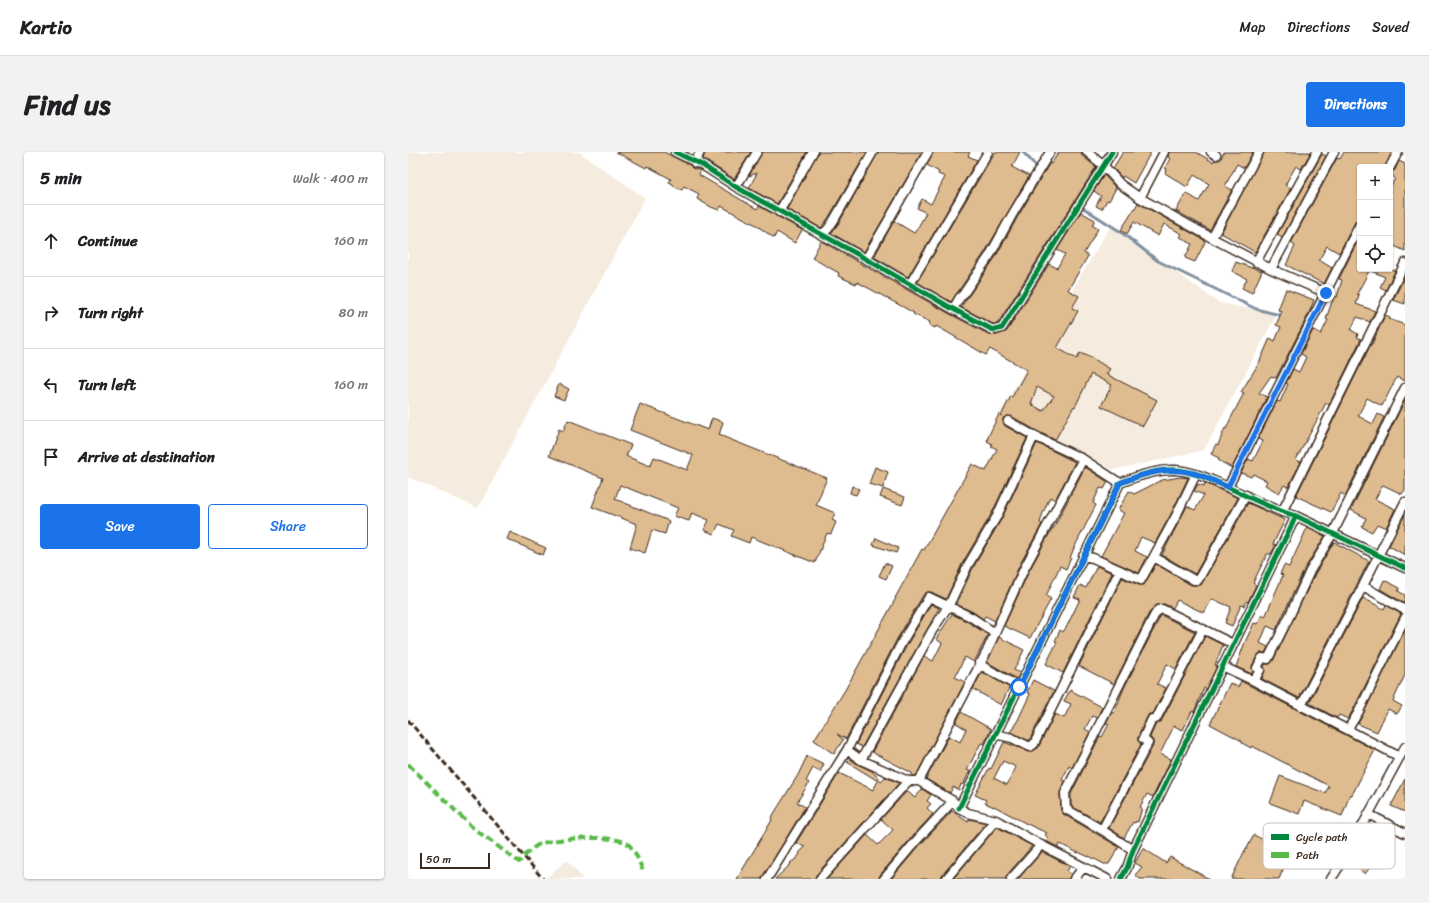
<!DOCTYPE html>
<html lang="en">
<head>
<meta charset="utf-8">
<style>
	body { margin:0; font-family:Sriracha,sans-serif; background:#f2f2f2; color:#202124 }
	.controls { position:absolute; right:12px; top:12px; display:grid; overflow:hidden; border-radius:4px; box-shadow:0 1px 3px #0004 }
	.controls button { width:36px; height:36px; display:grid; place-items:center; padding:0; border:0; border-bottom:1px solid #e0e0e0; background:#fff; color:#202124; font:20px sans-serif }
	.scale { position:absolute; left:12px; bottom:10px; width:70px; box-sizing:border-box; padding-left:4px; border:2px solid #3b2a1e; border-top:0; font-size:11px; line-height:14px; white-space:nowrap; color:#3b2a1e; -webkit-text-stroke:3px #fff; paint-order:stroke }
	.stop { position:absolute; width:12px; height:12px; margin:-9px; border:3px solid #1a73e8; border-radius:50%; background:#fff }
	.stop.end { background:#1a73e8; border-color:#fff; box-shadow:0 1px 4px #0008 }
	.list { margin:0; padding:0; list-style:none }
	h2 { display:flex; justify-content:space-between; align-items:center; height:52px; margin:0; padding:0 16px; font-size:17px }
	h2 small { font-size:13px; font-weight:400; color:#757577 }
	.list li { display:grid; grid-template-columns:26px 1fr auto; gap:12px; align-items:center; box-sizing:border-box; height:72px; padding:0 16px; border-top:1px solid #e0e0e0 }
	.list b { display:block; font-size:15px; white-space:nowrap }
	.list em { font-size:13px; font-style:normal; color:#757577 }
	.actions { display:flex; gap:8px; padding:12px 16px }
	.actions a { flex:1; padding:9px 0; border:1px solid #1a73e8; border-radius:4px; text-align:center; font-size:14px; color:#1a73e8 }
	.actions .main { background:#1a73e8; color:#fff }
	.icon { flex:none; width:22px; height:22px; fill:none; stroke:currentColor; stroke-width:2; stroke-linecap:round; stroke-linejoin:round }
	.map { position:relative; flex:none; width:997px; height:727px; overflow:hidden; border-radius:4px }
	header { display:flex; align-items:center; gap:24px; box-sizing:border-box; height:56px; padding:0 20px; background:#fff; border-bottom:1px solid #e0e0e0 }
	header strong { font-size:19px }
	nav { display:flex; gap:22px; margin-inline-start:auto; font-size:14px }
	.intro { display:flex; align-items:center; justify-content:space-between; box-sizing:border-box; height:96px; padding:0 24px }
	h1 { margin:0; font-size:28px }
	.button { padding:10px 18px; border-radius:4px; background:#1a73e8; color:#fff; font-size:14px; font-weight:700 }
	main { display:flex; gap:24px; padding:0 24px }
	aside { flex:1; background:#fff; border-radius:4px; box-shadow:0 1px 3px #0004 }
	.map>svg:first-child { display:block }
	.built { fill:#f5ebde }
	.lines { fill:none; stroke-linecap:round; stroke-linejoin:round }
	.stream { stroke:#8190a1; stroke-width:3 }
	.building { fill:#dfbb90; stroke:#3b2a1e; fill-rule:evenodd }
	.street-casing { stroke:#3b2a1e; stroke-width:11 }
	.street { stroke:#fff; stroke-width:8 }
	.rail { stroke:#3b2a1e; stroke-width:3; stroke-dasharray:6 3; stroke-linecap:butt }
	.quiet { stroke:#58b947; stroke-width:4; stroke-dasharray:8 4; stroke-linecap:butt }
	.cycleway-casing { stroke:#fff; stroke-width:8 }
	.cycleway { stroke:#00873e; stroke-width:5 }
	.route { stroke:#1a73e8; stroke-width:5 }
	.key { fill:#fff; stroke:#c4bfbc; stroke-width:1 }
	.key-label { font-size:11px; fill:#3b2a1e }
</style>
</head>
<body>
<header>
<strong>Kartio</strong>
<nav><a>Map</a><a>Directions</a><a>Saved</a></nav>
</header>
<div class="intro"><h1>Find us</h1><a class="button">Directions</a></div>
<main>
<aside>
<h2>5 min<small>Walk · 400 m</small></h2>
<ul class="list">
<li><svg class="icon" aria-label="ahead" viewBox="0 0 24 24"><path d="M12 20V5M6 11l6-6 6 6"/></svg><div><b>Continue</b></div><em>160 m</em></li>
<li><svg class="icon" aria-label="right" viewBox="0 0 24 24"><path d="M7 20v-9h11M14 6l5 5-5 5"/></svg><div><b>Turn right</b></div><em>80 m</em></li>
<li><svg class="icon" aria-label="left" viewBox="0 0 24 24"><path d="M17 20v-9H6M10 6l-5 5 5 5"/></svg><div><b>Turn left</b></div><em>160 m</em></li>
<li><svg class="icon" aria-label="arrive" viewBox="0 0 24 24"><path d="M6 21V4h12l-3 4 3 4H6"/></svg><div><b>Arrive at destination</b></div></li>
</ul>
<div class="actions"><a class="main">Save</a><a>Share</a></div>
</aside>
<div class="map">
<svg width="997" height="727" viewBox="0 0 997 727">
	<rect width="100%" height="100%" fill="#fff"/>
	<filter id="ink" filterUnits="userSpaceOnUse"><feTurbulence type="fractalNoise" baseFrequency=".025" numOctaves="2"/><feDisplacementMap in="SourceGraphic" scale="8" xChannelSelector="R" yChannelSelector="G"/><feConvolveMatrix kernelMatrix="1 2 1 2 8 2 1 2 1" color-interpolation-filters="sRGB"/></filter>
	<g filter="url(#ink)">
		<!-- built -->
		<path class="built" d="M0 0H171L237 46 70 356 0 325Z
			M703 73 811 151 869 162 796 298 705 318 592 260Z
			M159 708 175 727H137Z"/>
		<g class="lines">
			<!-- stream -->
			<path class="stream" d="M615 0 637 24
				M663 48 713 80 750 109 848 157 876 164"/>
		</g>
		<!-- building -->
		<path class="building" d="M208 0H256L282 13 284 16 291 18 293 19 291 23 349 57 351 54 394 78 387 91 369 80 366 86 348 73 313 54 311 58 303 55 289 47 291 42 276 34 274 38 265 34V32L261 30 263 27 239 14 238 16Z
			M297 0H343L326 27 295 7Z
			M354 0H399L369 52 341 36 349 21 341 24Z
			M410 0H459L421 65 413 76 379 57Z
			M470 0H514L456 100 423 81 431 71Z
			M525 0H562L560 4 569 8 500 125 466 105 486 69 506 81 509 77 518 61 509 56 514 47 523 52 537 25 530 22 531 20 519 13Z
			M587 0H612L604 15 621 24 577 100 543 150 509 130Z
			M651 0H674L673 3 688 15 590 171 585 172 553 155 587 106 609 66 640 14 642 11 643 12Z
			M715 0H743L726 31 715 24 714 26 705 16Z
			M761 0H788L805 10 807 8H812L816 0H845L836 16 829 12 817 34 824 38 802 78 768 59 778 41 791 49 801 32 786 23 779 35 757 21 759 17 757 16 763 7 760 5Z
			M856 0H903L893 17 888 14 877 33 883 36 847 100 813 81Z
			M936 0H984L977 15H952V67L947 70 931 101 919 94 911 108 924 116 916 132 878 113 887 94 883 91 929 6 932 7Z
			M914 2 918 4 874 86 869 83Z
			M991 9 997 12V99L982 92V36L987 26 982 23V20L987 18Z
			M696 23 708 36 701 49 699 48 694 57 688 54 693 44 686 39Z
			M730 51 796 88 797 90 787 110 777 106 784 92 772 85 774 82 756 72 750 84 726 70 719 82 713 78Z
			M673 60 687 68 684 73 690 77 676 101 680 104 660 138 671 144 664 156 670 159 649 196 669 207 672 201 684 206 702 217 698 222 749 248 735 274 693 254 704 233 683 222 667 255 666 254 647 288 629 279 603 264H600L595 266V269L597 274 619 286 584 361 555 410 538 447 523 440H519L516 442 489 487 438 587 429 582 435 588 426 602 406 588 437 538 488 446H487L514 397 516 398 564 312 578 319 589 297 583 294 584 292 579 289 580 285 591 262 593 264 603 244 604 245 619 218 582 197 578 203 537 179 528 174 527 176 521 173 522 170 505 162 506 161 464 138 449 130 448 132 430 124 431 121 404 106 413 89 542 162 580 182 589 183 599 179 641 112 649 116 657 102 649 98ZM629 235 646 244 635 259 623 252Z
			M952 84V117H956L961 119 949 142 951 143 948 152 967 159 962 170 949 165 943 178 950 182 949 185 953 187 921 253 918 251 888 308 893 310 880 335 876 333 871 341 857 333 859 329 845 322 843 325 833 321 840 307 845 309 855 289 850 287 869 249 872 250 880 232 878 231 885 217 891 220 898 205 893 202 905 178 913 182 920 168 918 167 926 144 929 145 934 128 931 127Z
			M828 110 844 116V115L854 119 844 141 834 136 839 127 824 119Z
			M959 117H983L987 119 978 138 972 135 977 125Z
			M997 124V152L985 148Z
			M878 137 906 148 901 161 868 226 863 224 851 241 859 245 824 316 810 308 811 306 803 302 808 292 810 293 817 276 818 277 822 268 836 241 833 240 851 211 862 186 867 189 873 175 868 173 874 159 870 158Z
			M977 163 982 165 981 167 997 173V229L989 225 974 254 959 246 950 264 965 272 970 262 976 265 937 344 933 341 923 360 888 344 963 192H964Z
			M151 232 161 237 156 248 146 244Z
			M997 248V338L994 342 975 333 967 347 987 357 978 376 969 372 964 380 954 375 958 366 943 358Z
			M232 252 300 278 304 266 315 270 311 283 419 326 408 353 427 361 424 368 428 370 423 382 419 381 407 411 343 385 341 391 323 384 326 378 311 372 306 382 296 378 301 368 284 361 281 369 266 364 270 356 212 333 207 347 261 369 257 382 244 378 237 401 222 396 229 372 184 355 195 326 141 304 151 277 155 279 160 268 223 293 218 304 242 314 246 305 279 318 285 303 222 278Z
			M629 291 667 310 647 348 642 345 635 361 632 371 634 372 611 414 587 469 577 464 575 467 565 460 548 452 565 416 594 366Z
			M467 315 480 320 475 336 461 332Z
			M677 315 700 330 696 337 692 336 685 351 688 353 666 396 662 406H663L658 417 652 414 638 444 643 447 622 486 596 474 621 419 644 377H645Z
			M773 325 780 326 763 362 747 391 733 385 727 399 739 405 731 421 693 404 716 361 710 358 721 339 726 342 754 328Z
			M797 331 830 346 787 422 754 403 779 354 787 358 796 343 786 339 790 332 796 334Z
			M444 334 451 337 448 343 442 341Z
			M475 337 497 345 494 353 472 345Z
			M840 351 877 368 865 392 868 393 863 402H859L845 431 848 433 840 450 839 449 836 454 833 453 824 474 817 471 823 455 804 447 796 461 769 448 765 456 756 452 749 453 741 461 706 532 671 514 714 426 731 433H736L748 412 783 433H793Z
			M997 362V403L981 394Z
			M899 376 917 384 897 416 868 478 859 474 852 491 860 495 857 501H852L849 504 844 514 845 520 844 522 828 515 837 490 846 471 849 472 854 463 857 465 875 423 872 422 876 413 881 415Z
			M102 380 138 396 135 403 99 387Z
			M468 386 490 396 488 401 465 393Z
			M926 390 961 409 891 546 854 527 857 518 856 514 857 512H862L865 509 907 422Z
			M477 411 484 414 478 427 471 424Z
			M689 414 704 421 655 521 638 512 649 490 647 489 652 478 655 480 659 474 672 447 666 445 672 433 678 436Z
			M976 428 992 436 990 439 997 443V448L996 451 972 437Z
			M955 446 976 457 978 453 993 462 945 558 940 567 931 563 929 566 901 551Z
			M523 452 531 456 454 595 448 592 499 493Z
			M544 462 560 470 580 483 566 510 557 505 547 525 557 530 508 624H504V621L464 600 516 504 525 509 534 491 528 487Z
			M753 463 787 480 768 517 759 512 749 532 758 536 745 562H741L739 565 730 585V589L733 592 692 670 663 654V642L692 584 694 585 701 572 698 571 704 560 706 561 716 536Z
			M997 478V523L985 549 994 554 989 562 980 557 969 580 950 572Z
			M797 484 815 493 807 513 809 514 798 537 796 536 786 560 784 559 775 578 766 574 752 602 763 607 745 645 739 642 732 655 734 656 730 670 728 669 727 671 725 670 716 686 701 676 745 594V589L742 585 748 572 753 570Z
			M591 485 616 498 606 518 612 521 609 527 579 510Z
			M574 520 604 537 601 536 593 553 565 537Z
			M625 528 646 539 621 589 602 580 610 568 622 542 619 540Z
			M833 529 967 598 944 643 942 642 934 664 896 649 891 662 862 651 872 624 917 641 921 634 844 594 843 596 834 591V589L802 572 822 531 830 535Z
			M662 538 694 555 689 566 684 564 677 577 682 580 664 616 661 614 654 628 657 630 652 641 653 658 655 662 711 695 701 712H696L681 704V705L670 700V701L652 692 650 695 638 689 640 686 637 683 639 681 617 671 586 654V655L577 651 578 648 567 643 581 616 583 617 596 590 622 600 630 596 647 562 656 566 663 552 656 549ZM595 609 608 615 599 633 586 626Z
			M553 560 583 577 576 592 573 591 559 618 562 619 555 633 553 632 551 638 545 635 542 641 518 627 541 584 552 590 558 577 548 571Z
			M399 604 416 612 412 620 405 616 398 629 401 631 389 650 397 655 354 727H329L364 668 363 667 367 660 390 623Z
			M442 607 451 613 464 619 473 629 477 625 491 631 408 723 407 727H367L383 712 382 711 388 707 392 702 391 701 397 695 388 691 431 621 465 638 470 629 439 610Z
			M997 627V660L983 654Z
			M514 637 523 643 519 649 523 652 519 656 525 662 504 685 472 723 471 727H419L459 683 470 693 485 678 473 667 499 639 507 646Z
			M544 659 560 670 561 667 578 671 534 723 533 727H483L512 693Z
			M589 675 624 694 599 723 598 727H545Z
			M846 683 885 703 878 716 876 715 871 727H823L837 698H838Z
			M735 696 758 711 762 705 801 727H732L727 723 734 715 727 711Z
			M634 700 662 714 659 719 663 722 661 727H610Z
			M957 709 963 714 957 722 951 717Z"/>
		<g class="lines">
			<defs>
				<path id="street" d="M267 0 294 13 328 35 458 107 545 157 583 177 587 178 594 176 704 0
					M679 0 696 14 712 32 732 46 804 86 863 117 918 141
					M803 0 808 3
					M287 11 292 0
					M982 15 990 0
					M328 35 349 0
					M732 46 756 0
					M371 60 405 0
					M413 83 420 77 426 68 465 0
					M804 86 851 0
					M458 107 520 0
					M848 110 909 0
					M863 117 926 0
					M502 132 580 0
					M545 157 552 145 554 144 582 103 604 63 642 0
					M600 269 626 284 675 307 712 331
					M820 335 952 72
					M874 360 997 111
					M675 404 685 406 733 428 768 364 788 322
					M746 405 786 428H790L838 343
					M955 434 997 458
					M571 512 611 535
					M814 514 846 529 992 605
					M846 529 852 518 849 516 854 506 860 507 881 465 902 419 925 381 997 236
					M893 554 955 434 997 350
					M940 577 950 561 997 466
					M587 582 604 586 622 595 626 592 712 418
					M439 598 453 608 500 629H511L545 649 551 656 560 661 588 668 633 693 699 727
					M453 608 524 479 541 453 560 413 589 364 626 284
					M511 629 579 499 616 417 675 307
					M551 656 712 331C729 324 749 317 768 318 782 319 794 324 806 329 832 340 861 357 888 364L997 416
					M960 662 997 681
					M694 678 740 591 735 587 744 567H748L795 477
					M725 698 694 678 658 657 657 641 746 464 750 458 754 457 825 492
					M359 727 439 598 494 490 521 445 563 465 587 481
					M412 727 500 629
					M476 727 508 689 545 649
					M538 727 588 668
					M603 727 633 693
					M666 727 676 715
					M713 727 719 716 725 698 888 364
					M923 727 938 704 997 595"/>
			</defs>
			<!-- street casing -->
			<use href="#street" class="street-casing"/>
			<!-- street -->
			<use href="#street" class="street"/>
			<!-- rail -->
			<path class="rail" d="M0 568 135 727"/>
			<!-- quiet -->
			<path class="quiet" d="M0 612 65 676 111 710C117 704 124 695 132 692 146 686 208 682 220 692 228 699 231 710 235 719"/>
			<defs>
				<path id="cycleway" d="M267 0 294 13 328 35 458 107 545 157 583 177 587 178 594 176 704 0
					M551 656 712 331C729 324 749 317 768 318 782 319 794 324 806 329 832 340 861 357 888 364L997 416
					M713 727 719 716 725 698 888 364"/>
			</defs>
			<!-- cycleway casing -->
			<use href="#cycleway" class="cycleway-casing"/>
			<!-- cycleway -->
			<use href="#cycleway" class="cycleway"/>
		</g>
	</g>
	<g class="lines" filter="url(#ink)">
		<!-- route -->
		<path class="route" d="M611 535 712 331C736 321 762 314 788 322 799 325 809 331 820 335L918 141"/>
	</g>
	<!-- legend -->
	<rect x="855" y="671" width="132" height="46" rx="6" class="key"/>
	<rect x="863" y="682" width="18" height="6" fill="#00873e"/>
	<rect x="863" y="700" width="18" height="6" fill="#58b947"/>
	<g class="key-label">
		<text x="888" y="689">Cycle path</text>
		<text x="888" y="707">Path</text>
	</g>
</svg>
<div class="controls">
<button>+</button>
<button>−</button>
<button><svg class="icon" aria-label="locate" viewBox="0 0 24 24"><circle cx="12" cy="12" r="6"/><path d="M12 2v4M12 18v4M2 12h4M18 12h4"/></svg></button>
</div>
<div class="scale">50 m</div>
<div class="stop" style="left:611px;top:535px"></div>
<div class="stop end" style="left:918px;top:141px"></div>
</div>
</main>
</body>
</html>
